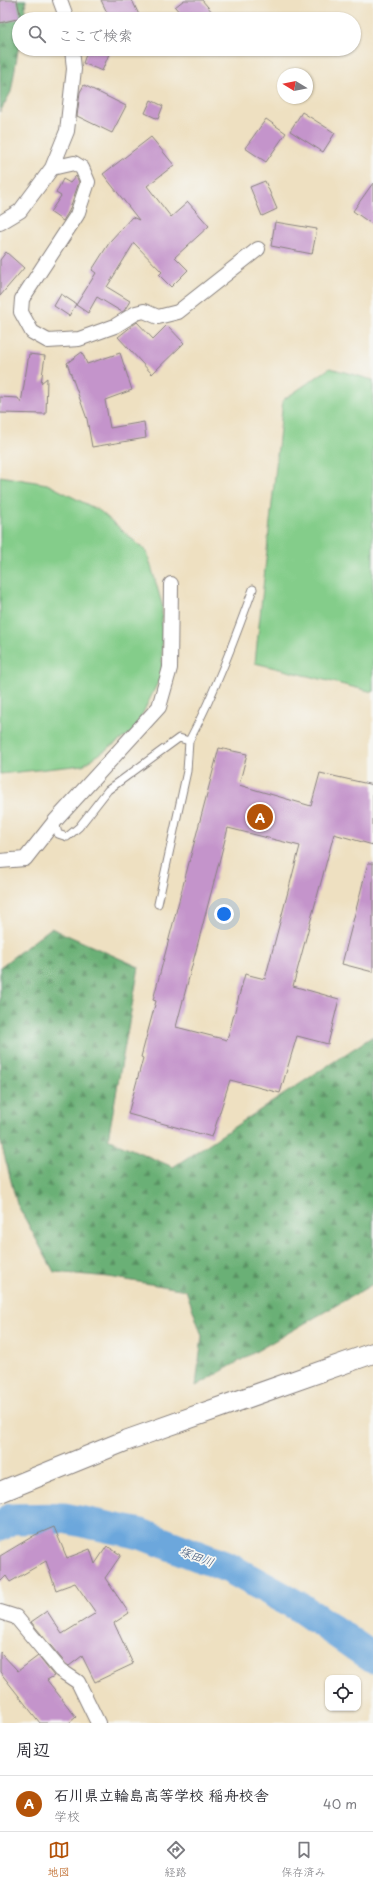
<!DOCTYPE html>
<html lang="ja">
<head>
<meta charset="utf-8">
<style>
	body { margin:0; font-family:"Playpen Sans","Klee One",sans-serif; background:#f2f2f3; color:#2b2b33 }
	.controls { position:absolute; right:12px; bottom:12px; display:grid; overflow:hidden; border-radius:8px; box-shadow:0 1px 3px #0004 }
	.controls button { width:36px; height:36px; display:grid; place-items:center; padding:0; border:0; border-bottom:1px solid #e1e1e2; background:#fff; color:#2b2b33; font:20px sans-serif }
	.compass { position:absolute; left:277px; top:68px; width:36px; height:36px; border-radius:50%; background:#fff; box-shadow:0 1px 3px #0004; rotate:280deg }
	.you { position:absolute; left:224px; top:914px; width:14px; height:14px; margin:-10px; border:3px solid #fff; border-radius:50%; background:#1a73e8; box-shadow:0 0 0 6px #1a73e833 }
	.badge { display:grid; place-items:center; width:26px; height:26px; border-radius:50%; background:#b45309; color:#fff; font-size:13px; font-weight:700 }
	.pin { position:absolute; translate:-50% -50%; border:2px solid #fff; box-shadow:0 1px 4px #0006 }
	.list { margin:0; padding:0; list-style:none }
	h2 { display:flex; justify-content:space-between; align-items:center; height:52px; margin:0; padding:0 16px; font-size:17px }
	h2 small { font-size:13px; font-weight:400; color:#7c7c81 }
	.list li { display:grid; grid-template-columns:26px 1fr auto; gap:12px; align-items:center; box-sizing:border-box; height:56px; padding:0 16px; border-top:1px solid #e1e1e2 }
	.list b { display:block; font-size:15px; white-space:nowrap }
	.list p { margin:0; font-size:13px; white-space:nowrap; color:#7c7c81 }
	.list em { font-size:13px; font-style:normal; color:#7c7c81 }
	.icon { flex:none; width:22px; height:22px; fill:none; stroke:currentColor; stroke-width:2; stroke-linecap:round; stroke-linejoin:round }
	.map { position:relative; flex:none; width:373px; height:1723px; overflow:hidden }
	.search { position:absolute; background:#fff; box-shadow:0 1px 3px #0004; left:12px; right:12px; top:12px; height:44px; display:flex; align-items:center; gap:10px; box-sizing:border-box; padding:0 14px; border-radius:22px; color:#7c7c81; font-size:15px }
	.sheet { height:108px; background:#fff }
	nav { display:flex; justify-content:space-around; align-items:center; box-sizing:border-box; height:56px; border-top:1px solid #e1e1e2; background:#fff; font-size:11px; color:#7c7c81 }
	nav a { display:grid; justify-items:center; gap:2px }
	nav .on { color:#b45309 }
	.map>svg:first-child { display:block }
	.grass { fill:#84cd8a; stroke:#537862 }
	.forest { fill:url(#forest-firs); stroke:#466958 }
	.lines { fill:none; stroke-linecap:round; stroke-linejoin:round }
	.river { stroke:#6ca7dc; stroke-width:31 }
	.building { fill:#c494cb; fill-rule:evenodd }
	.lane-casing { stroke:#88817e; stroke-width:9 }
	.street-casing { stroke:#88817e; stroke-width:16 }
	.secondary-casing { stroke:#88817e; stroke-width:22 }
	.lane { stroke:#fff; stroke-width:7 }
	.street { stroke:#fff; stroke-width:14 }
	.secondary { stroke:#fff; stroke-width:20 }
	.labels { text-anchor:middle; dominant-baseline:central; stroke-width:3.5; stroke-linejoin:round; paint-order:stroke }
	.water-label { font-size:12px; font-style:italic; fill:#40577b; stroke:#f6f6f2 }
</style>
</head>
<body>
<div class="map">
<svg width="373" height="1723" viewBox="0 0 373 1723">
	<defs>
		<pattern id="forest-firs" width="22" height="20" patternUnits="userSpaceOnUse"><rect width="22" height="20" fill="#6bb076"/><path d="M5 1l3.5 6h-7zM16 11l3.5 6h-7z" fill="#588f62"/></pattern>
	</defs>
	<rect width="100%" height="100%" fill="#f6f6f2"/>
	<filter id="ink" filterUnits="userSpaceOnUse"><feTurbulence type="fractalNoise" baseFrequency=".025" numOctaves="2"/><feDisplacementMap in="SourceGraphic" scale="8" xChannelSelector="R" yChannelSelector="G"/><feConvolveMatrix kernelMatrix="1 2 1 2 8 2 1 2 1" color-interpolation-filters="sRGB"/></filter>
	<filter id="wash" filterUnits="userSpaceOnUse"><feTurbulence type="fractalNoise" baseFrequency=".012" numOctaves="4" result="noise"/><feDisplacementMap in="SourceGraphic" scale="16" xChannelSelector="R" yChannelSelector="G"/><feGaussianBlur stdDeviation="0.9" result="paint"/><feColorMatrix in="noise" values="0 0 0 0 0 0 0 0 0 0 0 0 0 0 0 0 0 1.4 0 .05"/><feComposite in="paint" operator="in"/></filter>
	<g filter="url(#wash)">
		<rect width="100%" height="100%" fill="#eee0c1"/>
		<!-- grass -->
		<path class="grass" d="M330 368 373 380V692L255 663 283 400Z
			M0 476 47 484 100 511 147 552 162 604V674L134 731 83 765 0 774Z"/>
		<!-- forest -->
		<path class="forest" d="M0 0H26L24 19H19V45L11 92 0 112Z
			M51 928 139 967 108 1139 173 1167 373 1036V1284L196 1386 202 1336 186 1290 109 1277 54 1272 17 1204 0 1139V967Z"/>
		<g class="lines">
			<!-- river -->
			<path class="river" d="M0 1526 10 1519 64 1518 141 1534 229 1568 298 1606 373 1658"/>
		</g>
		<g id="blocks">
			<!-- building -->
			<path class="building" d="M0 0H17L21 18 0 23Z
				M101 0H132L141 19H110Z
				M184 0H202L218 19H185L175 7Z
				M88 49H111L102 71 83 63Z
				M84 85 126 106 112 133 77 116 80 92Z
				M151 100 163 106 158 119 145 113Z
				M302 112 335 133 323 152 290 131Z
				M266 119 286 133 266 162 245 148Z
				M151 137 174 165 147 186 171 217 188 202 209 226 175 257 188 270 171 287 159 275 162 272 134 243 107 287 130 301 124 311 122 312 97 297 88 313 76 305 96 273 92 270 111 240 132 217 139 220 103 174Z
				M76 176 79 182 69 211 63 221 50 212 61 196 56 193 63 179 70 183Z
				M265 181 277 209 262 216 250 187Z
				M373 183V225L353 211Z
				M275 222 317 229 312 254 271 246Z
				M6 252 24 268 0 296V260Z
				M61 294 76 304 69 316 54 306Z
				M137 322 153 339 167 325 184 343 152 374 118 337Z
				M82 352 87 364 120 353 132 390 105 400 110 428 144 422 146 438 92 447 87 419 67 363Z
				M29 354 45 356 41 383 47 378 46 414 0 413V397L18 398 21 403Z
				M219 748 247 754 239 785 311 806 320 773 373 785V845L334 834 293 986 339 999 328 1044 297 1036 280 1093 230 1080 212 1137 128 1114 143 1058 141 1057 156 1001 153 1000ZM228 828 300 846 265 979 245 974 227 1040 176 1027Z
				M368 863H373V972L342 964Z
				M54 1527 67 1558 90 1549 95 1564 107 1546 121 1555 105 1578 129 1613 114 1623 133 1664 95 1682 82 1656 69 1666 66 1664 31 1622 47 1611 62 1634 96 1613 75 1583 56 1590 46 1561 10 1582 6 1576 0 1582V1556L35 1535Z
				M0 1652 18 1671 38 1656 54 1676 47 1680 76 1717 69 1723H40L0 1672Z"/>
		</g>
	</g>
	<g filter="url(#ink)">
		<use href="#blocks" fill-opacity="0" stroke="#88817e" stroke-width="1"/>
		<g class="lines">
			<defs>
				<path id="lane" d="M189 741C215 692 234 641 253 589
					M55 821 58 834 67 837 79 827 108 790 179 738 189 741 187 771 158 904"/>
				<path id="street" d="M60 0 67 19
					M52 168 74 163 82 168 88 182 77 215 22 299 21 312 32 332 48 341 79 339 115 326 136 313 144 311 158 317 178 312 258 249
					M0 223 20 211 52 168 67 131 74 69 72 49
					M0 861 25 859 55 821 159 707 170 668 171 584
					M0 1612 16 1617 60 1670 78 1682 98 1723"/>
				<path id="secondary" d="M0 1492 125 1441 373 1353"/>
			</defs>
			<!-- lane casing -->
			<use href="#lane" class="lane-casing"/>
			<!-- street casing -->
			<use href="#street" class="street-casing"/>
			<!-- secondary casing -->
			<use href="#secondary" class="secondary-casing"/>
			<!-- lane -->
			<use href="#lane" class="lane"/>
			<!-- street -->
			<use href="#street" class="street"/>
			<!-- secondary -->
			<use href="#secondary" class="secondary"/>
		</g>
	</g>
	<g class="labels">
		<!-- water labels -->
		<g class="water-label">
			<text transform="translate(197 1556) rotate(21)">塚田川</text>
		</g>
	</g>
</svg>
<div class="controls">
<button><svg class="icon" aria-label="locate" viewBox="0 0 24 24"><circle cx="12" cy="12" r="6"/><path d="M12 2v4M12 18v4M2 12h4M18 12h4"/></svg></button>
</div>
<svg class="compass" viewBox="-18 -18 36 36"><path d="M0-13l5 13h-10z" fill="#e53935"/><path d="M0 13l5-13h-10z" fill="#7c7c81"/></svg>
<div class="you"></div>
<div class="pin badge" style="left:260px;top:817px">A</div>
<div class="search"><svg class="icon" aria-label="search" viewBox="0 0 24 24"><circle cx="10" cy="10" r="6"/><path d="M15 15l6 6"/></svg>ここで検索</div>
</div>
<section class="sheet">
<h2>周辺<small></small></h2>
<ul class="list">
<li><span class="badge">A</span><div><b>石川県立輪島高等学校 稲舟校舎</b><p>学校</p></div><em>40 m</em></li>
</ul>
</section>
<nav>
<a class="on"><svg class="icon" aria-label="map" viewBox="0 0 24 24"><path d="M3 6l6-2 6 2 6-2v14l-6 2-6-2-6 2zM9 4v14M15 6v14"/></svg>地図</a>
<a><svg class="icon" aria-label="directions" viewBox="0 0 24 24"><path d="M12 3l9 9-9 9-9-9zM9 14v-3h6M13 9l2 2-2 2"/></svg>経路</a>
<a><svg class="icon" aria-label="saved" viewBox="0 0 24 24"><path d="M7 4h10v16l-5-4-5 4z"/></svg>保存済み</a>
</nav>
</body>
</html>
